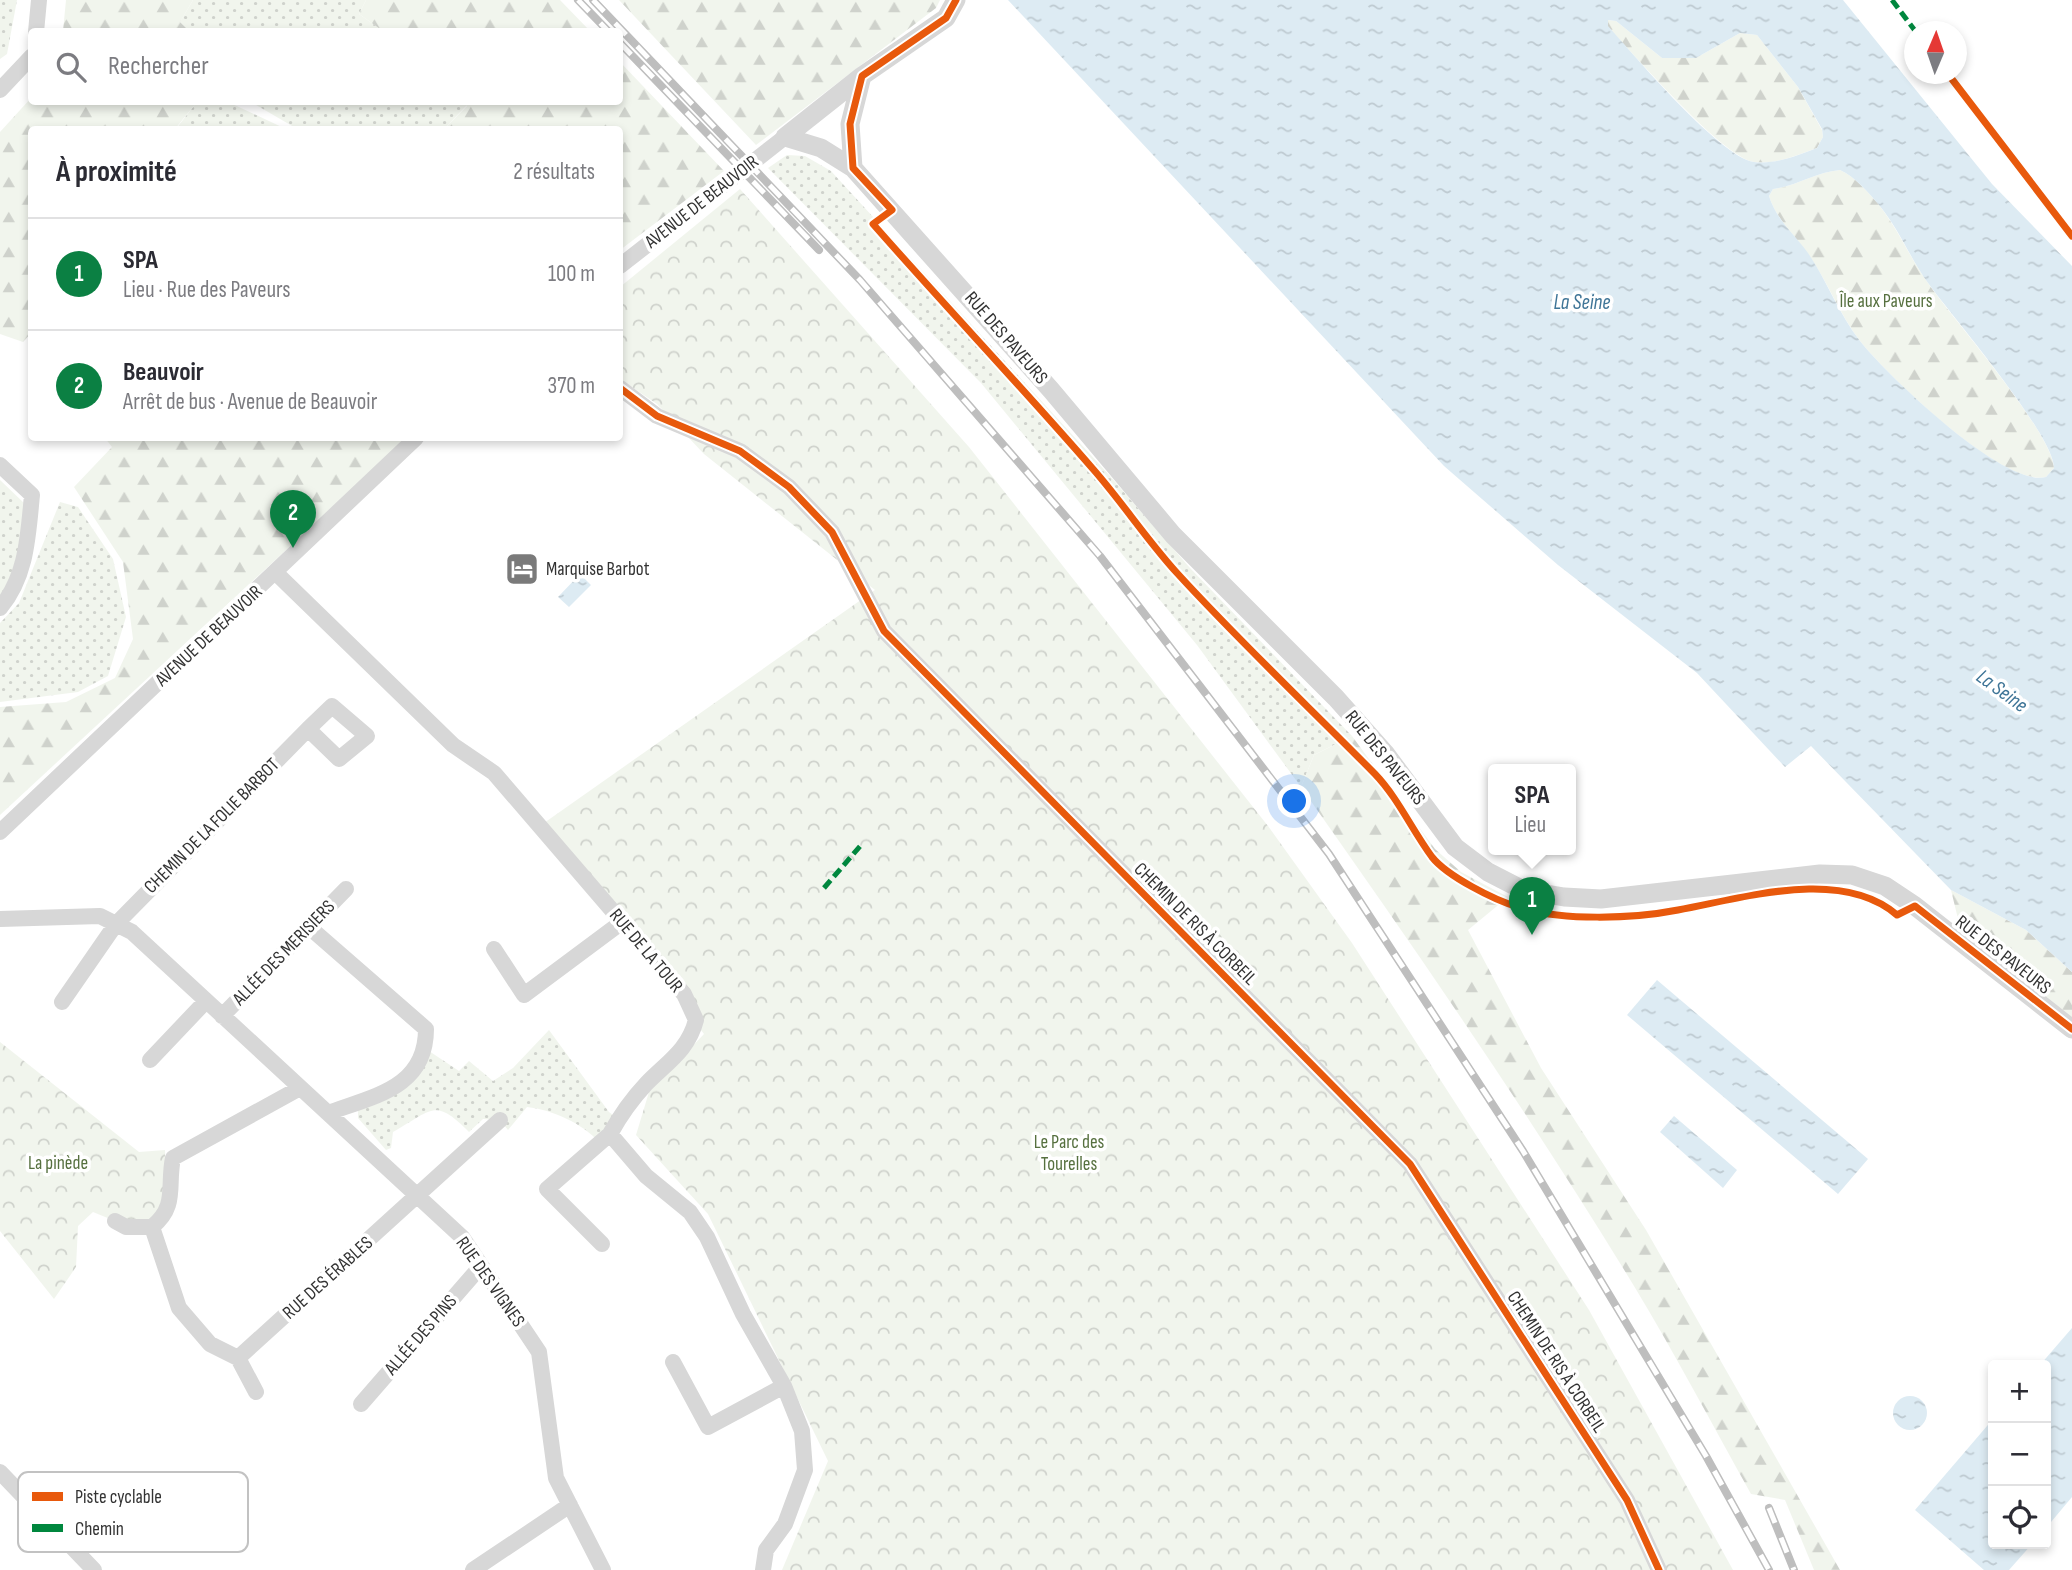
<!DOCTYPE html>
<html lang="fr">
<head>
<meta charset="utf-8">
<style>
	body { margin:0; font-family:"Sofia Sans Condensed",sans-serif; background:#f7f7f7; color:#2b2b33 }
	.controls { position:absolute; right:21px; bottom:21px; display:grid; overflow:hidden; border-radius:7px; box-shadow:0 4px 10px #0003 }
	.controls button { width:63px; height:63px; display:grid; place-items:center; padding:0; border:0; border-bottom:2px solid #e1e1e2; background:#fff; color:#2b2b33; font:35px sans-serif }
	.compass { position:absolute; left:1904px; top:21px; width:63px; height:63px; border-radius:50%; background:#fff; box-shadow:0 4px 10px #0003; rotate:2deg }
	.you { position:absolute; left:1295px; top:802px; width:24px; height:24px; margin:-18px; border:5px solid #fff; border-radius:50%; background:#1a73e8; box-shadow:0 0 0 10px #1a73e833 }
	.badge { display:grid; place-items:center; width:46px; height:46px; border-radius:50%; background:#0b8043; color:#fff; font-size:23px; font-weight:700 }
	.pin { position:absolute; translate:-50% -58px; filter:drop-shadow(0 2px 4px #0008) }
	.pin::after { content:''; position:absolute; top:37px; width:24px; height:21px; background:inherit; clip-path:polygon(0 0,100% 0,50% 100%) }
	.popup { position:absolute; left:1488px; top:764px; width:88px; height:91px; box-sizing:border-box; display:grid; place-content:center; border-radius:7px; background:#fff; filter:drop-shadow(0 2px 5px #0005); font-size:23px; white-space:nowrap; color:#7c7c81 }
	.popup b { font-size:26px; color:#2b2b33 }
	.popup::after { content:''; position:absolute; left:50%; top:100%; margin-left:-14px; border:14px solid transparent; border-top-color:#fff }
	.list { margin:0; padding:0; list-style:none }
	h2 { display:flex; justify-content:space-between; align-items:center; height:91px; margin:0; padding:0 28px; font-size:30px }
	h2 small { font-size:23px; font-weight:400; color:#7c7c81 }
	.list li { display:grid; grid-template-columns:46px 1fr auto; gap:21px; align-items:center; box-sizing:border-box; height:112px; padding:0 28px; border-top:2px solid #e1e1e2 }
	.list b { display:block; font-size:26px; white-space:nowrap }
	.list p { margin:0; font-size:23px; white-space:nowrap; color:#7c7c81 }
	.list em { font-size:23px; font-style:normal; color:#7c7c81 }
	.icon { flex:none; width:38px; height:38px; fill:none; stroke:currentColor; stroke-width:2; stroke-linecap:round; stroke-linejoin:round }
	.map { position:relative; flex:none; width:2072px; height:1570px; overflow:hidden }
	.search { position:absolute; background:#fff; box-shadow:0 4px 10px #0003; left:28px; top:28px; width:595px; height:77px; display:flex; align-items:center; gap:18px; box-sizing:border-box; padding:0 24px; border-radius:7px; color:#7c7c81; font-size:26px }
	.panel { position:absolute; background:#fff; box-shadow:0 4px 10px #0003; left:28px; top:126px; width:595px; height:315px; border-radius:7px }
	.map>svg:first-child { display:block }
	.grass { fill:url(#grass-dots) }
	.forest { fill:url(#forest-firs) }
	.park { fill:url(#park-crowns) }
	.water { fill:url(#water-ripples); fill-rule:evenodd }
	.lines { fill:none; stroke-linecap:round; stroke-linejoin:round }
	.minor { stroke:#d7d7d7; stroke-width:16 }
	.tertiary { stroke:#d7d7d7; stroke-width:19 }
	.rail-casing { stroke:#bebebe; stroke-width:8 }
	.rail { stroke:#fff; stroke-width:5; stroke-dasharray:16; stroke-linecap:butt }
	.quiet { stroke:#00873e; stroke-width:5; stroke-dasharray:10 5; stroke-linecap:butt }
	.cycleway-casing { stroke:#fff; stroke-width:11 }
	.cycleway { stroke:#e8590c; stroke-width:7 }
	.labels { text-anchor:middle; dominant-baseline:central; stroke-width:7; stroke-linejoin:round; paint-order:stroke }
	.street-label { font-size:19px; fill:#333; stroke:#fff }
	.park-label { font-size:19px; fill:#56703f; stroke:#fff }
	.poi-label { font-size:19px; fill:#333; stroke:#fff; text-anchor:start }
	.water-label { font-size:21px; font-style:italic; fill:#3f7597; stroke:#fff }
	.key { fill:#fff; stroke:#c2c2c2; stroke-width:2 }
	.key-label { font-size:19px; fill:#333 }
</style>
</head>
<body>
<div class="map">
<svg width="2072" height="1570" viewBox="0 0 2072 1570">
	<defs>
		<pattern id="grass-dots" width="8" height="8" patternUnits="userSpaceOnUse" patternTransform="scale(1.75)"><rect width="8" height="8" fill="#f1f5ed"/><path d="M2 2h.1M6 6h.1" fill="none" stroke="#cfd2cc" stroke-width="1.8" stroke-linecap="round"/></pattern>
		<pattern id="forest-firs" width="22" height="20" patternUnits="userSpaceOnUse" patternTransform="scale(1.75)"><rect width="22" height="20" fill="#f1f5ed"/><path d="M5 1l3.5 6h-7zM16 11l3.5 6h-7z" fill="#cfd2cc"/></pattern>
		<pattern id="park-crowns" width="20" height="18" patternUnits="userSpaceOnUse" patternTransform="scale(1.75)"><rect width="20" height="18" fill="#f1f5ed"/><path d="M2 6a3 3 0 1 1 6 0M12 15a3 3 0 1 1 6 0" fill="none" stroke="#cfd2cc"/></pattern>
		<pattern id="water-ripples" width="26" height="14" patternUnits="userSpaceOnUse" patternTransform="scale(1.75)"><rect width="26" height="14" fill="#ddebf3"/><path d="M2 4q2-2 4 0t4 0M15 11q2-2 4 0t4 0" fill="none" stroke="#becad1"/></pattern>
	</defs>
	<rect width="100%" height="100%" fill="#fff"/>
	<!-- grass -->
	<path class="grass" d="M0 0H17L7 54 0 59Z
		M193 0H366L359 14 383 31 189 32 180 22Z
		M197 102H228L286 129 175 130Z
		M251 102H463L467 105 444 129 299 130Z
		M787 155 805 156 831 171 1110 476 1190 568 1352 736 1314 755 1301 787 1197 645 981 383 768 168Z
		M0 480 24 503 26 549 0 608Z
		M60 502 78 507 113 559 126 617 108 676 78 692 0 702V623L19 603Z
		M549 1030 609 1112 618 1119 600 1143C582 1123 553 1110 527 1107L508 1130 500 1120 483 1119 469 1132C434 1097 433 1110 393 1132L391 1148 386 1150 358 1118V1110L393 1088 426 1049 459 1071 469 1061 493 1081 513 1068Z"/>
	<!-- forest -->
	<path class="forest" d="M66 0H193L180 22 189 31H63Z
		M366 0H560L590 31H383L359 14Z
		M619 0H940L936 8 756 145Z
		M1608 20 1616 21 1662 58H1696L1740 33 1757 35 1798 87 1822 130 1823 137 1817 148C1797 155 1775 165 1754 162 1722 157 1633 53 1607 26Z
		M620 62 724 171 620 250V130L444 129 467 106 463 102H620Z
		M31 98 32 102H197L175 129 32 130V332L23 342 0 334V132Z
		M1840 170C1854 176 1869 193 1879 205 1898 229 1910 258 1928 283 1952 318 2053 433 2054 468L2046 477C2003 488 1886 374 1860 341 1839 314 1828 281 1807 253 1794 234 1776 219 1769 196L1773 189C1797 186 1816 172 1840 170Z
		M105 438H407L0 815V707L66 702 115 678 133 639 123 562 74 487 112 447Z
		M1352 736 1435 849 1461 872 1508 897 1468 930 1541 1068 1646 1230 1840 1570H1814L1785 1500 1751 1494C1712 1424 1675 1354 1634 1286 1530 1115 1416 950 1301 787L1314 755Z
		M1951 890 2026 930 2072 972V1024L1959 923Z"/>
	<!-- park -->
	<path class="park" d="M740 189 969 447 1268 826 1352 943 1589 1310 1733 1570H782L828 1461 708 1214 636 1135 649 1092 704 1034 544 823 875 590 704 454 657 404 620 379V287Z
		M0 1042 139 1152 165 1150 166 1188 155 1219 115 1221 93 1212 78 1226 76 1267 54 1299 0 1231Z"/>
	<!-- water -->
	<path class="water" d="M1008 0H1843L1992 184 2072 266V972L2026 930 1951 890 1811 746 1785 767 1697 673 1558 565 1444 466ZM1608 20 1616 21 1662 58H1696L1740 33 1757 35 1798 87 1822 129 1823 137 1817 148C1798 155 1775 165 1754 162 1720 157 1634 55 1608 26ZM1840 170C1854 176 1869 193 1879 205 1899 229 1910 258 1928 283 1952 316 2054 435 2054 468L2046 477C2004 488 1886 374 1860 341 1839 314 1827 281 1808 253 1794 234 1776 219 1769 196L1773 189C1797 186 1816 172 1840 170Z
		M580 574 591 585 569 607 558 597Z
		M1657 980 1868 1159 1838 1194 1627 1015Z
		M1674 1116 1737 1170 1723 1188 1660 1132Z
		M2072 1328V1497L2046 1528V1365H2040Z
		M1893 1413a17 17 0 1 1 34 0a17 17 0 1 1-34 0Z
		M1993 1419V1544H2032L2009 1570H1984L1915 1510Z"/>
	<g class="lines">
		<!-- minor -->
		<path class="minor" d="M36 32 39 0
			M0 90 32 56
			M620 266 785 137
			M620 388 657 416 740 451 789 487 832 532 884 631 1410 1164 1627 1500 1659 1570
			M0 465 32 495C28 535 27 576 0 608
			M276 573 453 745 494 773 684 994 696 1020C688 1051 666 1063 646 1084 631 1100 620 1116 610 1134L646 1176 690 1212 707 1237 743 1314 784 1386 802 1431 805 1470 785 1524 766 1550 763 1570
			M0 832 416 438
			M0 919 100 916 132 932 462 1237 539 1352 556 1478 603 1570
			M309 927 426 1029C426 1088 374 1096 328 1113
			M494 949 524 995 622 922
			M62 1002 116 924 308 729 332 706 367 736 339 759 308 729
			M222 1016 346 889
			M150 1060 206 1001
			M115 1221 126 1227H152
			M602 1244 547 1189 610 1134
			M238 1358 500 1120
			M673 1362 708 1427 784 1386
			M256 1392 238 1358 210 1344 179 1308 152 1227C178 1206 167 1186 173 1158L300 1088
			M361 1404 481 1266
			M0 1472 94 1570
			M473 1570 570 1505"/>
		<!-- tertiary -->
		<path class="tertiary" d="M785 137 821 148 853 168 1051 390 1173 535 1336 698 1385 753 1455 847 1488 872 1523 890 1564 897 1601 899 1820 874 1852 875 1885 886 1915 906 2072 1029
			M785 137 862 76 946 18 956 0
			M853 168 850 124 862 76"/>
		<defs>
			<path id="rail" d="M578 0 609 32
				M593 0 860 280 1100 556 1329 854 1523 1151 1706 1456 1769 1570
				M620 43 819 250
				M1769 1508 1794 1570"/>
		</defs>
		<!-- rail casing -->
		<use href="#rail" class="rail-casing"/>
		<!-- rail -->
		<use href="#rail" class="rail"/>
		<!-- quiet -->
		<path class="quiet" d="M1892 0 1916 32
			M824 888 862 844"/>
		<defs>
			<path id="cycleway" d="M956 0 946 18 862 76 850 124 853 168 892 210 873 224C945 306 1021 386 1093 469 1122 502 1147 540 1177 573 1240 642 1309 707 1375 774 1398 798 1412 830 1432 857 1447 876 1494 900 1518 907 1562 921 1632 919 1678 910 1744 898 1841 867 1897 915L1915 906 2072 1029
				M1948 74 2072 236
				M620 388 657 416 740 451 789 487 832 532 884 631 1410 1164 1627 1500 1659 1570"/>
		</defs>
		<!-- cycleway casing -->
		<use href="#cycleway" class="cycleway-casing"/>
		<!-- cycleway -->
		<use href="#cycleway" class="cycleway"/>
	</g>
	<!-- icons -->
	<defs>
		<symbol id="hotel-square" viewBox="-11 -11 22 22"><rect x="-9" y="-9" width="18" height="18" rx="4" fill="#7a7a7a" stroke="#fff"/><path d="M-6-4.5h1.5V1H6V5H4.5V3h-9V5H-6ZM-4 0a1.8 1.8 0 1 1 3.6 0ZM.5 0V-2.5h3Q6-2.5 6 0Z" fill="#fff"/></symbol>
	</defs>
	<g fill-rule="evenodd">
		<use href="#hotel-square" x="503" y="550" width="38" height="38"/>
	</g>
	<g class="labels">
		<!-- street labels -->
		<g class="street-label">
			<text transform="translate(702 202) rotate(-38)">AVENUE DE BEAUVOIR</text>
			<text transform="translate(1006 338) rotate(49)">RUE DES PAVEURS</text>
			<text transform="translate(209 636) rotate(-43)">AVENUE DE BEAUVOIR</text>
			<text transform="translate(1385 758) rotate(51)">RUE DES PAVEURS</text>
			<text transform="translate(212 826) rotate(-45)">CHEMIN DE LA FOLIE BARBOT</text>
			<text transform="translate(1195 924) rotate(45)">CHEMIN DE RIS À CORBEIL</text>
			<text transform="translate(646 951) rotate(50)">RUE DE LA TOUR</text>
			<text transform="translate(284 953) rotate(-46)">ALLÉE DES MERISIERS</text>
			<text transform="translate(2003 955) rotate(38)">RUE DES PAVEURS</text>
			<text transform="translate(328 1278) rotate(-42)">RUE DES ÉRABLES</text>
			<text transform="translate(490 1282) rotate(55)">RUE DES VIGNES</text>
			<text transform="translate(421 1335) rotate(-49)">ALLÉE DES PINS</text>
			<text transform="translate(1556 1362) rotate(57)">CHEMIN DE RIS À CORBEIL</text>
		</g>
		<!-- park labels -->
		<g class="park-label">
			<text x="1886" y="301">Île aux Paveurs</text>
			<text x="1069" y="1142">Le Parc des<tspan x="1069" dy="22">Tourelles</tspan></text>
			<text x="58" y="1163">La pinède</text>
		</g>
		<!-- poi labels -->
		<g class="poi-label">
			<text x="546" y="569">Marquise Barbot</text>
		</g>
		<!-- water labels -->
		<g class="water-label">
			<text x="1582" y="302">La Seine</text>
			<text transform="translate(2002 691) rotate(36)">La Seine</text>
		</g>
	</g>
	<!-- legend -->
	<rect x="18" y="1472" width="230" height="80" rx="10" class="key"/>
	<rect x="32" y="1492" width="31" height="9" fill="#e8590c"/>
	<rect x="32" y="1524" width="31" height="8" fill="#00873e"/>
	<g class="key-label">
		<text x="75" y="1503">Piste cyclable</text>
		<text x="75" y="1535">Chemin</text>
	</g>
</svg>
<div class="controls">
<button>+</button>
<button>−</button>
<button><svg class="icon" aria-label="locate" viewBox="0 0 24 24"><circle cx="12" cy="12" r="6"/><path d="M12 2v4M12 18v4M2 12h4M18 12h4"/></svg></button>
</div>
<svg class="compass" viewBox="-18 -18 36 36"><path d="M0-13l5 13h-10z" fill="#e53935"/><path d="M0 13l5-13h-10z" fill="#7c7c81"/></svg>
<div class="you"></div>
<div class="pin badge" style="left:1532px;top:935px">1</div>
<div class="popup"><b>SPA</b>Lieu</div>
<div class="pin badge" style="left:293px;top:548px">2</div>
<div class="search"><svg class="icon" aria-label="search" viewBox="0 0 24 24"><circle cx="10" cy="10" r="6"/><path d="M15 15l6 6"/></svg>Rechercher</div>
<section class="panel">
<h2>À proximité<small>2 résultats</small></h2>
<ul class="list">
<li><span class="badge">1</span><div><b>SPA</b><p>Lieu · Rue des Paveurs</p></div><em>100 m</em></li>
<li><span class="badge">2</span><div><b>Beauvoir</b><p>Arrêt de bus · Avenue de Beauvoir</p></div><em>370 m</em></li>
</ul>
</section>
</div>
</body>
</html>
